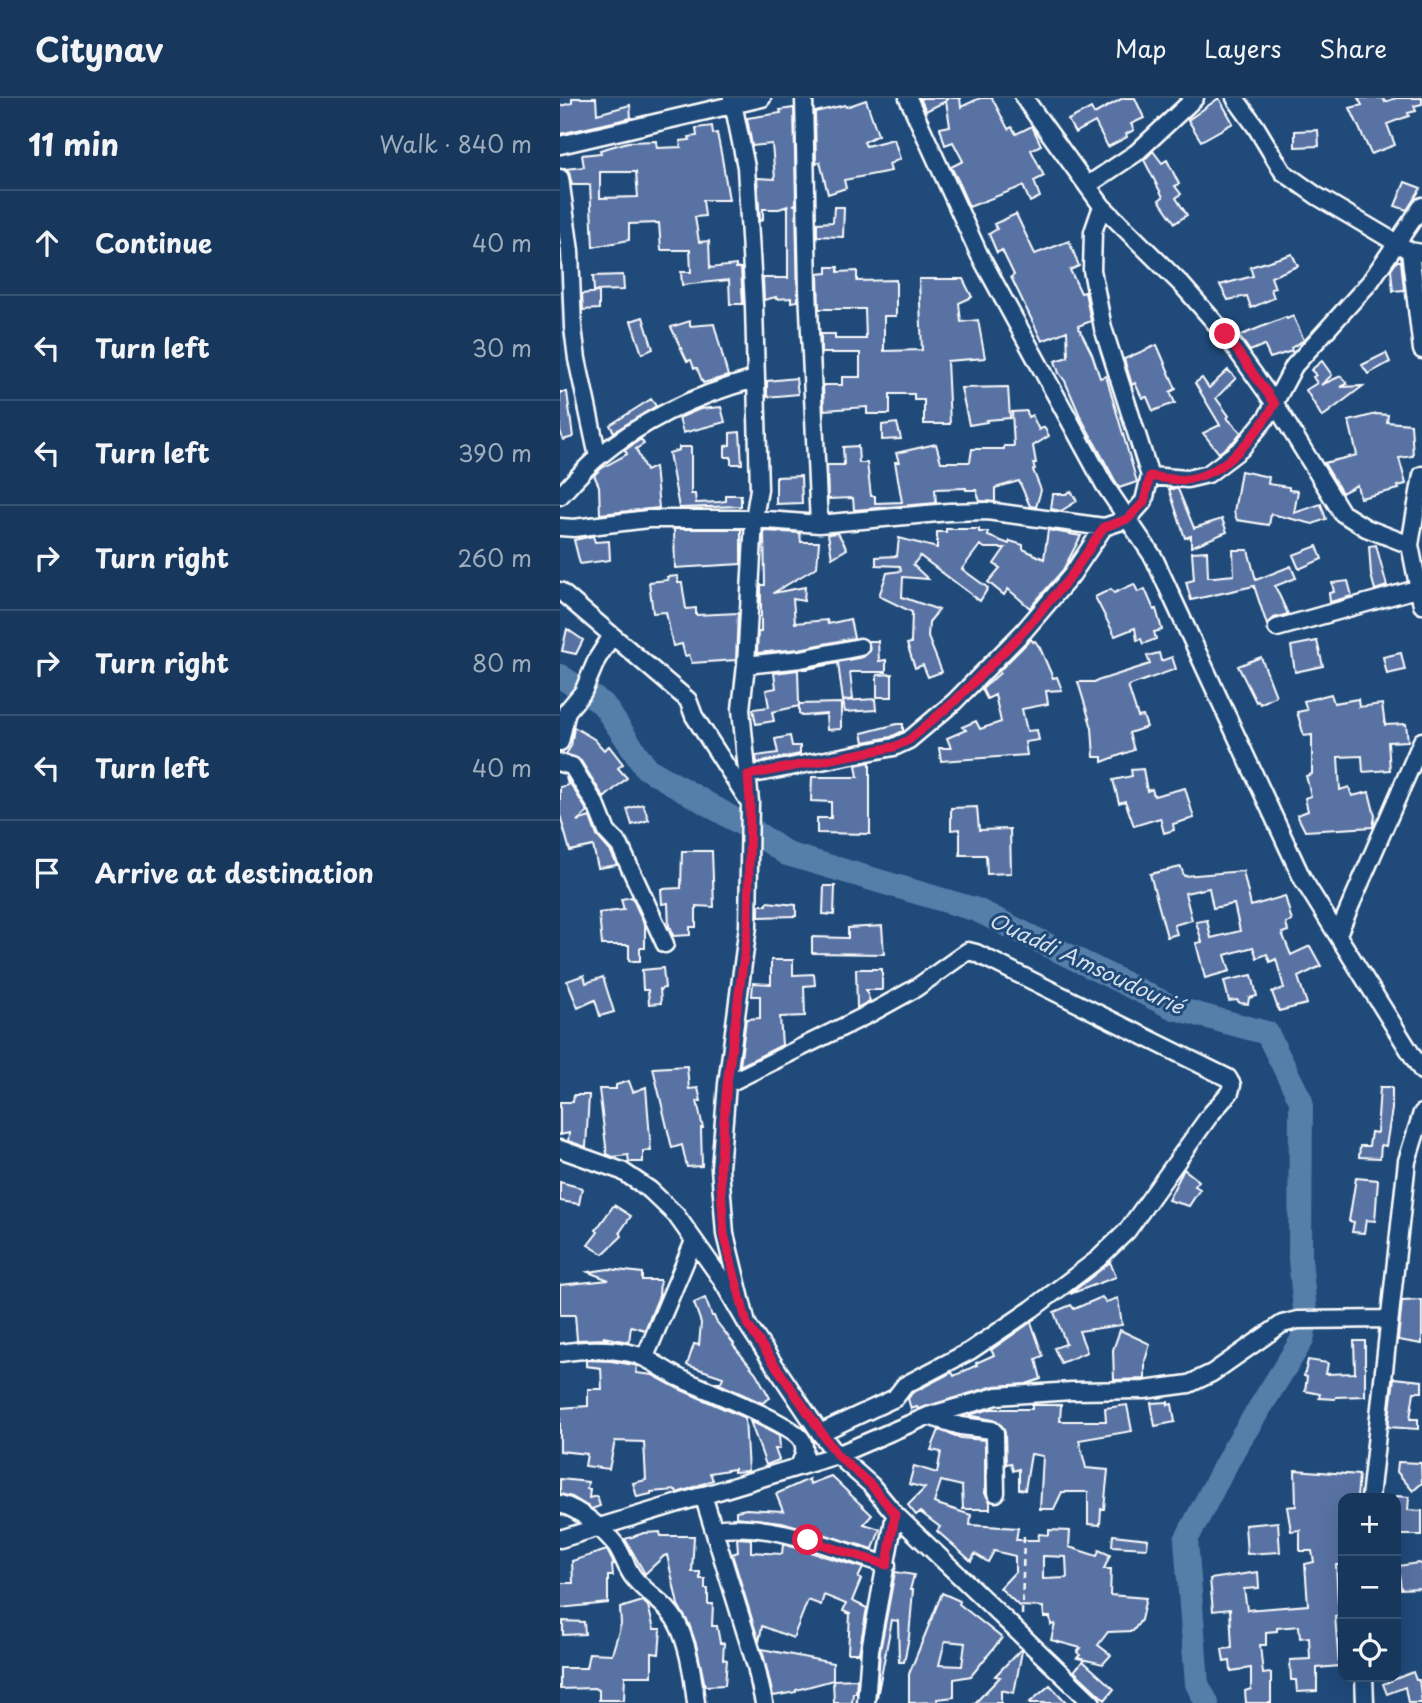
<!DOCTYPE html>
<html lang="en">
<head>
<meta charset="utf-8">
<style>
	body { margin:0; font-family:"Playpen Sans",sans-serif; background:#244365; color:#f1f3f6 }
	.controls { position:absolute; right:21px; bottom:21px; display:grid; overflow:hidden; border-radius:14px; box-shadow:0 7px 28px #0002 }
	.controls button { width:63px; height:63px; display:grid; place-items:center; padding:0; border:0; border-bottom:2px solid #365272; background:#17385c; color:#f1f3f6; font:35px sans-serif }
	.stop { position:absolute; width:21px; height:21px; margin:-16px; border:5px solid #e11d48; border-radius:50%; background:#fff }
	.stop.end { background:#e11d48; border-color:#fff; box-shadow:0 2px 7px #0008 }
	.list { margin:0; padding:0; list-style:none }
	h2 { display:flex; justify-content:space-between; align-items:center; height:91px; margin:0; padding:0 28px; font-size:30px }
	h2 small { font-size:23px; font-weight:400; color:#9eacbb }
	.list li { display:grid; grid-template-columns:46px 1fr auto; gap:21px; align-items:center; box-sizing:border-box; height:105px; padding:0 28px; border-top:2px solid #365272 }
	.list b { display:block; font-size:26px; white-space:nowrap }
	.list em { font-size:23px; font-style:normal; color:#9eacbb }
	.icon { flex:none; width:38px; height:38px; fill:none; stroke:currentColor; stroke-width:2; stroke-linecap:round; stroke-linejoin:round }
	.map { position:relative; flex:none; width:862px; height:1605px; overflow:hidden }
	header { display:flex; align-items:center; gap:42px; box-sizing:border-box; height:98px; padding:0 35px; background:#17385c; border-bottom:2px solid #365272 }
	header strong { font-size:33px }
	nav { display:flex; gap:38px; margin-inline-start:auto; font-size:24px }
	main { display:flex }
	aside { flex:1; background:#17385c }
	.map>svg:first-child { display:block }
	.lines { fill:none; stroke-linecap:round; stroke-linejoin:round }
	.river { stroke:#557ea9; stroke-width:24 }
	.building { fill:#5872a3; stroke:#fff; stroke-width:2; fill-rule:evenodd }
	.minor-casing { stroke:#fff; stroke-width:21 }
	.path { stroke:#fff; stroke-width:2.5; stroke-dasharray:7 5; stroke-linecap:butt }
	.minor { stroke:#1f4a7a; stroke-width:16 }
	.route { stroke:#e11d48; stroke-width:9 }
	.labels { text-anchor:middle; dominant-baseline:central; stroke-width:6; stroke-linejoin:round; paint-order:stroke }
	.water-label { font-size:21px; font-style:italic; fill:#d4dfea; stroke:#1f4a7a }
</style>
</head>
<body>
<header>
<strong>Citynav</strong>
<nav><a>Map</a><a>Layers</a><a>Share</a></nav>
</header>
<main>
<aside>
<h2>11 min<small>Walk · 840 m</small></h2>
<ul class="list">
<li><svg class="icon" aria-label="ahead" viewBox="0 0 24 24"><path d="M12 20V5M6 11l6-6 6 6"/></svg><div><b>Continue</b></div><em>40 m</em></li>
<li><svg class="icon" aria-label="left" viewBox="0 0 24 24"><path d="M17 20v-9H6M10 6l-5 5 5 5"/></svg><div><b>Turn left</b></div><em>30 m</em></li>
<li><svg class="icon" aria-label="left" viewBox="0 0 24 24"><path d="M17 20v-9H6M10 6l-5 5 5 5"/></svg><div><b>Turn left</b></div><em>390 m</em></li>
<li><svg class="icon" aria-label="right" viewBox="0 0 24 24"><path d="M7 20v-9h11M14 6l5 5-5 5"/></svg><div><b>Turn right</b></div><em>260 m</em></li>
<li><svg class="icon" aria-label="right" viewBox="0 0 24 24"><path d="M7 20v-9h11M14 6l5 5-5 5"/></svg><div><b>Turn right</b></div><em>80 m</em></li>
<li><svg class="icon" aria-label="left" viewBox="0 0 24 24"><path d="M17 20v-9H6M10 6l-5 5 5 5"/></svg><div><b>Turn left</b></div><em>40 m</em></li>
<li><svg class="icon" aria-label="arrive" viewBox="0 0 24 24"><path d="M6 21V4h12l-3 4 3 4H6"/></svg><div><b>Arrive at destination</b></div></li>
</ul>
</aside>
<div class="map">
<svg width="862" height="1605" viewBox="0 0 862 1605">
	<rect width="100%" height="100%" fill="#1f4a7a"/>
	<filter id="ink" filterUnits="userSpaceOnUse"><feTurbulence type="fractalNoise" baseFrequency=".0143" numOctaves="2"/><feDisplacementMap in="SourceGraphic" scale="14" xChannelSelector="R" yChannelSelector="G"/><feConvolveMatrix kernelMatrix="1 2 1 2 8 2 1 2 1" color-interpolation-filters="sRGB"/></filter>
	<g filter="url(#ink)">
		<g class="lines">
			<!-- river -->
			<path class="river" d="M0 578 43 606 86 670 189 730 227 756 417 812 614 910 707 935 741 1003 740 1161 746 1222 742 1242 674 1351 626 1442 637 1586 647 1605"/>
		</g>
		<!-- building -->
		<path class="building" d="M12 0H36L37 16 70 7 71 20 0 36V8L12 5Z
			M360 0H400L401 9 420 0H432L448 31 452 29 456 36 472 28 481 47 471 52 484 78 474 83 480 99 470 104 463 88 409 109 399 86H400L391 69 403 63 393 44 385 47 380 30 390 28 386 3 366 13Z
			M563 0H575L584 20 571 26 574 32 566 36 567 39 548 49 535 24 515 35 508 22 531 10 534 16Z
			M659 0 673 25 641 43 628 22Z
			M798 0H823L825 4 836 0H862V6L854 8 856 13 848 15 849 18 827 26 835 47 811 56 790 10 802 7Z
			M306 2 318 37 304 44 306 48 334 41 340 61 329 66 331 73 284 82 286 90 268 96 260 64 256 65 255 14 285 7 286 9Z
			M234 10 236 106 233 107H236L238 203 231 204V200L216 201V199L204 202 203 180H228V108L219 111H203V122L200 123 197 80 215 81 212 46 192 48 187 20 221 15 220 12Z
			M152 28 153 36 157 35 162 60 169 102H143L145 118 135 119 139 144 149 143 150 170 176 167V170H181L183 206H170L169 182 122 187 121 174H131L130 152H101L99 125 69 126V142L33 149 30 87H12L9 74 5 71 24 69 22 57 41 55 40 52 68 44 96 43 97 50 121 49 120 43 130 42 129 39 137 38 136 30ZM40 74H76L78 99 40 100Z
			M758 32 759 48 735 49V33Z
			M593 53 602 65 607 62 619 86 615 88 621 96 616 100 627 117 615 125 599 102 603 99 584 62Z
			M845 84 861 90 847 112 835 108Z
			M274 109H284L283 139 257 138V125L273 124Z
			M456 116 475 156 509 143 519 168 510 172 521 195 525 194 531 223 518 228 532 256 540 280 546 278 577 384 559 390 520 318 505 283 499 275 495 263 508 259 507 233 482 243 451 179 454 177 442 152 437 155 429 136 437 131 434 126Z
			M732 156 738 168 711 179 715 190 711 191 714 200 691 210 687 198 668 202 660 187 693 178 690 169Z
			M837 163H841L844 192 833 193 831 172Z
			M267 169H278V174L297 173V183L336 182V218H324V253L362 252 359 181H403L412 199 399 205 401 224 418 222 425 260 387 263 390 326H364V302H354V296H330V316H307V309L264 312 263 287H282V279H300V255H261V236H275V241H306L305 211H259L258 176 267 175Z
			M63 177 64 192 34 193 33 178Z
			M39 194V211L23 212 22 196Z
			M733 218 744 242 731 250 732 253 710 260 704 247 690 253 679 238 726 219 727 221Z
			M83 219 93 251 82 256 71 223Z
			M130 223V228L154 226 168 278 143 285 137 270H134L131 262 127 263 111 229Z
			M597 247 616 291 610 294 615 305 593 313 587 299 582 300 575 285 572 287 564 261Z
			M826 255 830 264 808 276 802 267Z
			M762 263 772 277 761 287 781 278 787 286 781 289 803 288 762 319 746 292 757 285 753 279 756 277 751 272Z
			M668 272 676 280 656 300 669 318 667 320 681 334 674 343 659 355 643 335 660 327 635 285 642 280 649 290Z
			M236 280 238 296 207 299V283Z
			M448 289 450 320 426 322 427 324 409 327 401 290Z
			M0 294H7L13 339 3 342 0 332Z
			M91 301 96 308 54 334 50 327Z
			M161 309 165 324 123 335 119 320 140 311Z
			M467 313 468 319 472 317 479 332 484 329 489 338 473 348 476 365H473L475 371 473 372 481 392 476 409 470 408 459 383 435 390V404L420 403 416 392H406V390L375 391 376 405 294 412 293 400 268 401 267 367H284L283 349 298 348 299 365H307L311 398H315V405L342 404 335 364H339L336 355 376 346 381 364H410L412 351H444V348H454L452 314Z
			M816 316 828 317 827 324 851 326 853 358 839 360 846 386 838 388 839 391 800 400 797 387 782 395 764 365 797 357 789 323Z
			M337 325 341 341 322 342V327Z
			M180 334 182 366H171V359H165V348L170 347V335Z
			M81 341 84 346 76 351 86 373 95 369 99 410 40 416 39 388 34 377 42 370 67 356 65 352Z
			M119 349H131V396H135L136 405 159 404 166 403V397H181V408L119 410 109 355 119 352Z
			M681 373 709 379 708 386 729 389V392L738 393 734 415 761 406 766 421 753 426 711 416 709 427 677 422 674 414Z
			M241 378 242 405 216 406V379Z
			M609 391H618L634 430 662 421 667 434 631 449V438L625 440Z
			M511 393 517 403 501 413 491 411 493 396H506Z
			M114 431H181V466L115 470Z
			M386 431H419V434H428V438L449 446 450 443 463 447V451L484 461 488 432 521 438 503 472 470 510 448 491 444 497 428 484 440 470 434 466 445 450H425L420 447 402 471 428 490 420 503 360 458 353 467 368 481 343 479 342 499 379 512 369 524 368 539 382 574 368 579 363 567 355 570 347 546 351 545 352 514 319 498 327 475 341 473 340 468 316 467V459L337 458 339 440 377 450V434H386Z
			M204 433 240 435 241 444H259L257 469 213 495 245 489 244 503 233 501 235 525 267 522 268 526 290 521 294 540 239 551 197 555 198 534H201V487H205Z
			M278 435 287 451 272 460 268 436Z
			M33 438 35 444 49 443 50 462 20 466 14 442Z
			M816 447 827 488 815 492 811 477 809 448Z
			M757 448 762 461 739 471 733 457Z
			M673 452H688L696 482 731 468 736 480 715 488 728 516 714 520 707 527 694 488 631 502 626 484 634 482 632 454 647 453 648 479H654L674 477Z
			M118 478V485H122L126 511 136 510V517L178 515 176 562 132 565 129 557 125 558 122 546 113 548 106 514 93 515 89 484 108 482 107 479Z
			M788 483 792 498 770 504 769 495 774 494 772 485Z
			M574 486 578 494 585 491 594 512 596 511 602 532 594 534 596 541 583 546 581 541 577 542 575 530 555 538 535 499 551 491 554 495Z
			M7 531 23 542 16 556 2 553Z
			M471 541 473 544 475 543 480 550 493 580 497 579 502 592 486 593 488 606 462 611 467 633 477 632 479 642 465 644 467 657 381 663 379 650H391L387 640 406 632 402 629 416 623 420 631 441 624 435 597 427 601 422 591 440 575 439 573Z
			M308 543H318L319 563 326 562V574H290L293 601 283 603 278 565 247 571H242L303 559 310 553Z
			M757 543 763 568 735 574 731 548Z
			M599 555 601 563 612 559 616 571 568 588 578 619 583 618 587 629 569 635 574 652 542 664V659H534L532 630 518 584H534L590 566 587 558Z
			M841 555 845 572 827 576 823 559Z
			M701 559 716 598 700 606 698 603 696 604 678 568Z
			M238 572 239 606 281 605V631L267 632 266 616 243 618 239 616V608L212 614 214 623 196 626 193 611 209 609 206 592 216 590 214 575Z
			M332 576V599H317V577Z
			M771 596 774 605 798 601 799 609 822 606 825 627 846 626 848 643 828 644 830 672 803 674 802 658 778 659 780 692 789 689 792 698 809 694 815 718 813 729 745 733 737 717 748 713 745 700 751 698 746 678 752 676V637L744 638 737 614 747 612 744 603Z
			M315 601 316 612 285 614 283 603Z
			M337 626H343V633L331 639 304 644 302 635Z
			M14 629 34 641 44 652 49 648 63 666 58 670 67 680 44 700 21 663 6 656 11 648Z
			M230 638 232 648H240V656L197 665 196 658 218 655 215 641Z
			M310 664V736L257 735V720H271V704L251 703 252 679H298L296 667Z
			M583 671 587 693 592 691 594 698 625 690 634 720 613 726 614 732 604 735 600 720 574 728 565 703 559 705 553 682 572 678 571 672Z
			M6 679 28 714 17 723 30 719 37 738 51 754 57 767 38 770 33 748 10 753 0 717V689L8 687Z
			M83 706 89 722 72 727 67 711Z
			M417 709 419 732 450 731 451 775 427 776 426 757H400V731L391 732V710Z
			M122 753H152L154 809 136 808V829H130V837L113 838 111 830 109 829 108 805 102 806 101 791 121 790Z
			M621 769 624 778 683 773 691 808 725 798 732 823 726 825 728 833 722 835 731 857 750 848 761 868 738 879 747 906 719 913 712 894 724 890 716 861 710 864 707 856 697 860 693 849 665 857 670 873 645 880 636 845 642 844 636 824 647 822 651 840 680 833 674 806 653 810 649 790 625 795 632 822 614 827 617 836 607 839 590 776Z
			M264 788H275L274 817 263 816Z
			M72 799 85 828V850H80V863H69V847H42L39 815 64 812 61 801Z
			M207 804 236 807V818L199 819V807H207Z
			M322 828 324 856 252 855V839L288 840V830Z
			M211 862H233V877L254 876 255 887 244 888 245 918 220 919 222 947 180 968 186 921 200 920V898H192L193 885 211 886Z
			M103 870 105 890 100 891 101 905 89 906 88 892H83L82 872Z
			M296 871H322V892H306L310 903 297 910Z
			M24 877 26 885 43 879 54 914 40 918 35 902 18 910 7 883Z
			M692 877 697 898 689 900 688 906 680 905 677 902 669 903 664 883Z
			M127 968 129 991 138 990 141 1003H137L143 1030H141L142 1068 127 1069 122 1047 112 1050 93 970Z
			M69 983 73 994 86 989 91 1053H83V1064H69L68 1057 53 1059 47 1056 39 991H56V987Z
			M820 989H832V1011L826 1048 821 1047 820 1060 799 1059 800 1048H809L811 1034 817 1035Z
			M14 997H29L26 1049 8 1043 9 1035 0 1037V1004H13Z
			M624 1071 639 1083 635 1088 640 1091 629 1108 608 1102Z
			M796 1080 818 1082 815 1123 806 1122 804 1135 792 1134 794 1124 789 1123Z
			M0 1084 22 1090 19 1106 0 1103Z
			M54 1107 71 1118 60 1134 62 1138 43 1156 28 1147 38 1134 36 1132Z
			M550 1164 556 1179 510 1196 544 1169Z
			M49 1171 82 1175V1182H100L99 1198 85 1232 71 1228 69 1244 43 1239 46 1241 17 1242 15 1217H0V1187L49 1182 28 1174Z
			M542 1199 546 1204 558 1200 562 1227 519 1233 527 1254 501 1265 494 1250 506 1246 494 1214 511 1207 514 1211Z
			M145 1200 152 1218H154L156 1223 174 1246 173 1247 196 1275 210 1300 202 1305 155 1284H161L163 1279 127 1267 134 1246 139 1247 141 1225 134 1205Z
			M862 1202V1246L838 1242 842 1203Z
			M471 1224 483 1258 476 1261 481 1281 466 1286 434 1288 358 1311 357 1309 351 1311 348 1301 352 1295 392 1274 394 1278 417 1267 416 1265 434 1257 431 1252Z
			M560 1232 590 1246 585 1263V1281L554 1282 553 1252Z
			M794 1243H805V1298L776 1299 775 1301 759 1300 760 1296 745 1293 747 1279 744 1278 748 1262 768 1265 766 1276 795 1275Z
			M26 1262 51 1263 74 1267 77 1268 76 1275 93 1277 117 1290 185 1320 188 1373 174 1374V1371L150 1375 153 1382 129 1391 117 1395 116 1392 91 1394V1396L77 1399 73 1385 86 1382 84 1344 55 1343 49 1371 25 1368 27 1356 0 1353V1310L28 1308V1291H42L41 1270 26 1268Z
			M834 1280 862 1283V1294H854L850 1321H858V1331L828 1329Z
			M608 1304V1307L612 1306 615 1324 595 1328 591 1305Z
			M472 1307H501L500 1323H546L545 1310 567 1307 572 1333 519 1342 526 1370 548 1372 544 1411H541L540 1427 528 1426V1394H502L494 1411H480L483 1358 471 1356 465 1392 459 1391V1371L453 1373 451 1365 446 1366 445 1335 442 1328 433 1322 408 1317 431 1311H472Z
			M190 1323 219 1337 220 1351H215L219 1362 206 1367Z
			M379 1332 401 1340 425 1342V1395L430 1404V1411H403L402 1388 381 1383 374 1405 411 1417 410 1427 458 1430 456 1442H478L479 1436 489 1437V1432L510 1433 509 1449 537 1458 539 1452 550 1457 544 1471H551L550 1497 586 1500 581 1522 573 1533 548 1534 538 1547 551 1557 543 1566 517 1560 520 1557 517 1554 521 1550 491 1542 495 1526 491 1527 490 1519H484L483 1509 459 1508 440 1490 455 1474V1458L434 1453 428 1464 415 1456 411 1463 377 1433 380 1429 360 1414 356 1417 348 1407 365 1390 349 1386 354 1368 377 1375 381 1354 371 1352ZM483 1458 506 1459 507 1480 483 1481Z
			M838 1364 861 1365 862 1385 853 1393 837 1374Z
			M735 1372 799 1377 797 1400H783V1467H776L778 1504H783V1518H775L779 1568 757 1570V1593L737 1594 736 1582H731L730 1562 750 1561 749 1539 740 1540 739 1528 717 1530V1533L706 1534V1547H700L703 1576 711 1575V1605H686L685 1593 691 1591V1570L671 1573 670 1563 664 1564 662 1551 672 1550 670 1511 653 1513 650 1481 698 1474 699 1490 684 1491 687 1512 748 1507 745 1466 754 1464 752 1453H740V1432L731 1433 727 1409 736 1408Z
			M271 1378 312 1417 304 1426 320 1431 313 1451 222 1424 176 1419V1413L186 1411 223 1413 216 1396 249 1381 250 1386Z
			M0 1381 28 1384 27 1391H30L29 1400 37 1398 40 1408 32 1411 12 1399 0 1396Z
			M836 1398 849 1399 848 1412 862 1413V1437H837L839 1419H836Z
			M718 1424 720 1454 687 1456 685 1427Z
			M100 1434 101 1438H134L132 1474H140V1481H145V1491H148V1506H153L152 1528H157L160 1545H164L163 1561 167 1562 165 1587 145 1588 136 1546 129 1526 118 1507 107 1457 104 1458 85 1476 65 1441 84 1435Z
			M553 1437 588 1441 587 1450 552 1448Z
			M177 1440 191 1441V1454L222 1456 223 1446 303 1470 298 1480 301 1481 292 1503 307 1510 299 1555H288L290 1516 283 1513 286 1506 264 1497 261 1507 248 1502 233 1540 202 1528 199 1544 172 1456 178 1454Z
			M47 1452 54 1466 52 1467 53 1478H48V1505L0 1510V1485H13L12 1463Z
			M858 1465 862 1466V1490L841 1491 838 1468Z
			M335 1474 354 1477 350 1492H353L349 1539 344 1564H339L338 1523 332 1522 317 1599 320 1553Z
			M382 1495 400 1503 399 1506 442 1540 411 1578 394 1581V1599L377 1601 378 1604 349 1605V1576ZM385 1543 405 1545 402 1568 379 1567Z
			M83 1503 88 1508 94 1531H101L99 1556 92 1555V1578H65L64 1602H39V1592L34 1590 0 1591V1570H26L29 1555 52 1556 61 1526 60 1510Z
			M3 1523 24 1524 25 1536 3 1537Z
			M202 1551 273 1565V1582L297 1581 296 1595H293L292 1605H274L273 1582 236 1592V1594L213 1598Z
			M461 1551 462 1553 454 1595 441 1592V1605H415L440 1579 435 1578Z
			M523 1563 554 1591 545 1602 514 1573Z
			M853 1574 856 1582H859L862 1605H848L845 1589 827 1596 823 1586Z
			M490 1587 507 1605H469Z"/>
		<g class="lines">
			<defs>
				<path id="minor" d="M172 0 186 69 194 208 199 391 194 421 186 567 181 611 190 704 188 828 167 986 160 1070 165 1136 187 1226
					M244 0 248 191 259 426
					M348 0 419 156 544 386 594 460 742 780 862 973
					M675 0 696 29 723 74 757 98 850 153 862 155
					M0 47 202 0
					M0 80 10 153 13 229 17 261 38 359
					M528 87 576 55 635 0
					M542 108 622 187 665 236 715 306 782 415 806 430 850 447 862 507
					M850 153 862 252
					M590 378 627 381 648 376 681 351 707 319 734 268 810 184 862 108
					M0 398C12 385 24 371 37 360 82 322 139 296 195 281
					M0 429 14 430 88 421H194L259 426 389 414 427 413 544 429 568 421 584 403 590 378 543 230 532 172 533 134 542 108 464 0
					M850 447 862 377
					M0 493 128 602 134 618 188 702
					M717 530 860 490
					M186 567 241 561 300 549
					M0 644 7 613 23 594 37 561 51 539
					M0 665 12 668 37 709 47 734 60 748 105 846
					M188 677 334 649 349 642 394 604 464 533 511 478 544 429
					M778 836 862 643
					M167 986 311 915 356 890 408 853 416 855 668 980 672 987 670 994 650 1017 567 1133 538 1161 472 1211 410 1253 345 1287 335 1300 260 1335
					M0 1051 62 1073 90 1092 116 1117 160 1179 187 1226 260 1335 277 1357 311 1387 335 1416 532 1605
					M0 1255C24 1251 46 1250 70 1255 90 1259 104 1273 122 1281 144 1291 233 1326 242 1342 247 1352 243 1359 239 1368
					M85 1259 134 1143
					M368 1318 401 1328 432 1332 435 1335 436 1395
					M143 1397 196 1568 204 1605
					M810 1400 847 1063 862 1015
					M0 1406C20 1411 43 1431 56 1447 63 1457 66 1470 74 1480 90 1500 109 1505 120 1531 130 1555 133 1580 136 1605
					M154 1431C212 1423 272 1450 327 1467
					M0 1441 277 1357 368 1318 437 1298 512 1293 584 1292 629 1286 652 1275 722 1226 738 1222 829 1221
					M804 1579 805 1605
					M306 1605 310 1552 335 1416"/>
			</defs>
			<!-- minor casing -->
			<use href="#minor" class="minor-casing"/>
			<!-- path -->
			<path class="path" d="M462 1517 464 1436"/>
			<!-- minor -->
			<use href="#minor" class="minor"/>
		</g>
	</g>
	<g class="lines" filter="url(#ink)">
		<!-- route -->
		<path class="route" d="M248 1442 327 1467 335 1416 311 1387 277 1357 187 1226 164 1136 160 1070 167 986 188 828 190 705 188 677 334 649 349 642 394 604 464 533 511 478 544 429 568 421 584 404 590 378C602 380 616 383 629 381 666 375 697 336 715 306L665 236"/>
	</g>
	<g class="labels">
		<!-- water labels -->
		<g class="water-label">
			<text transform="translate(527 864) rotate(25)">Ouaddi Amsoudourié</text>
		</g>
	</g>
</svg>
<div class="controls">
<button>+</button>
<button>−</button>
<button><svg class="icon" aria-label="locate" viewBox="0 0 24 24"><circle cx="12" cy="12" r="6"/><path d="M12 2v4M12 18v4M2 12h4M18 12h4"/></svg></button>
</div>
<div class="stop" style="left:248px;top:1442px"></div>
<div class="stop end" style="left:665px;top:236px"></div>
</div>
</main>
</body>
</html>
